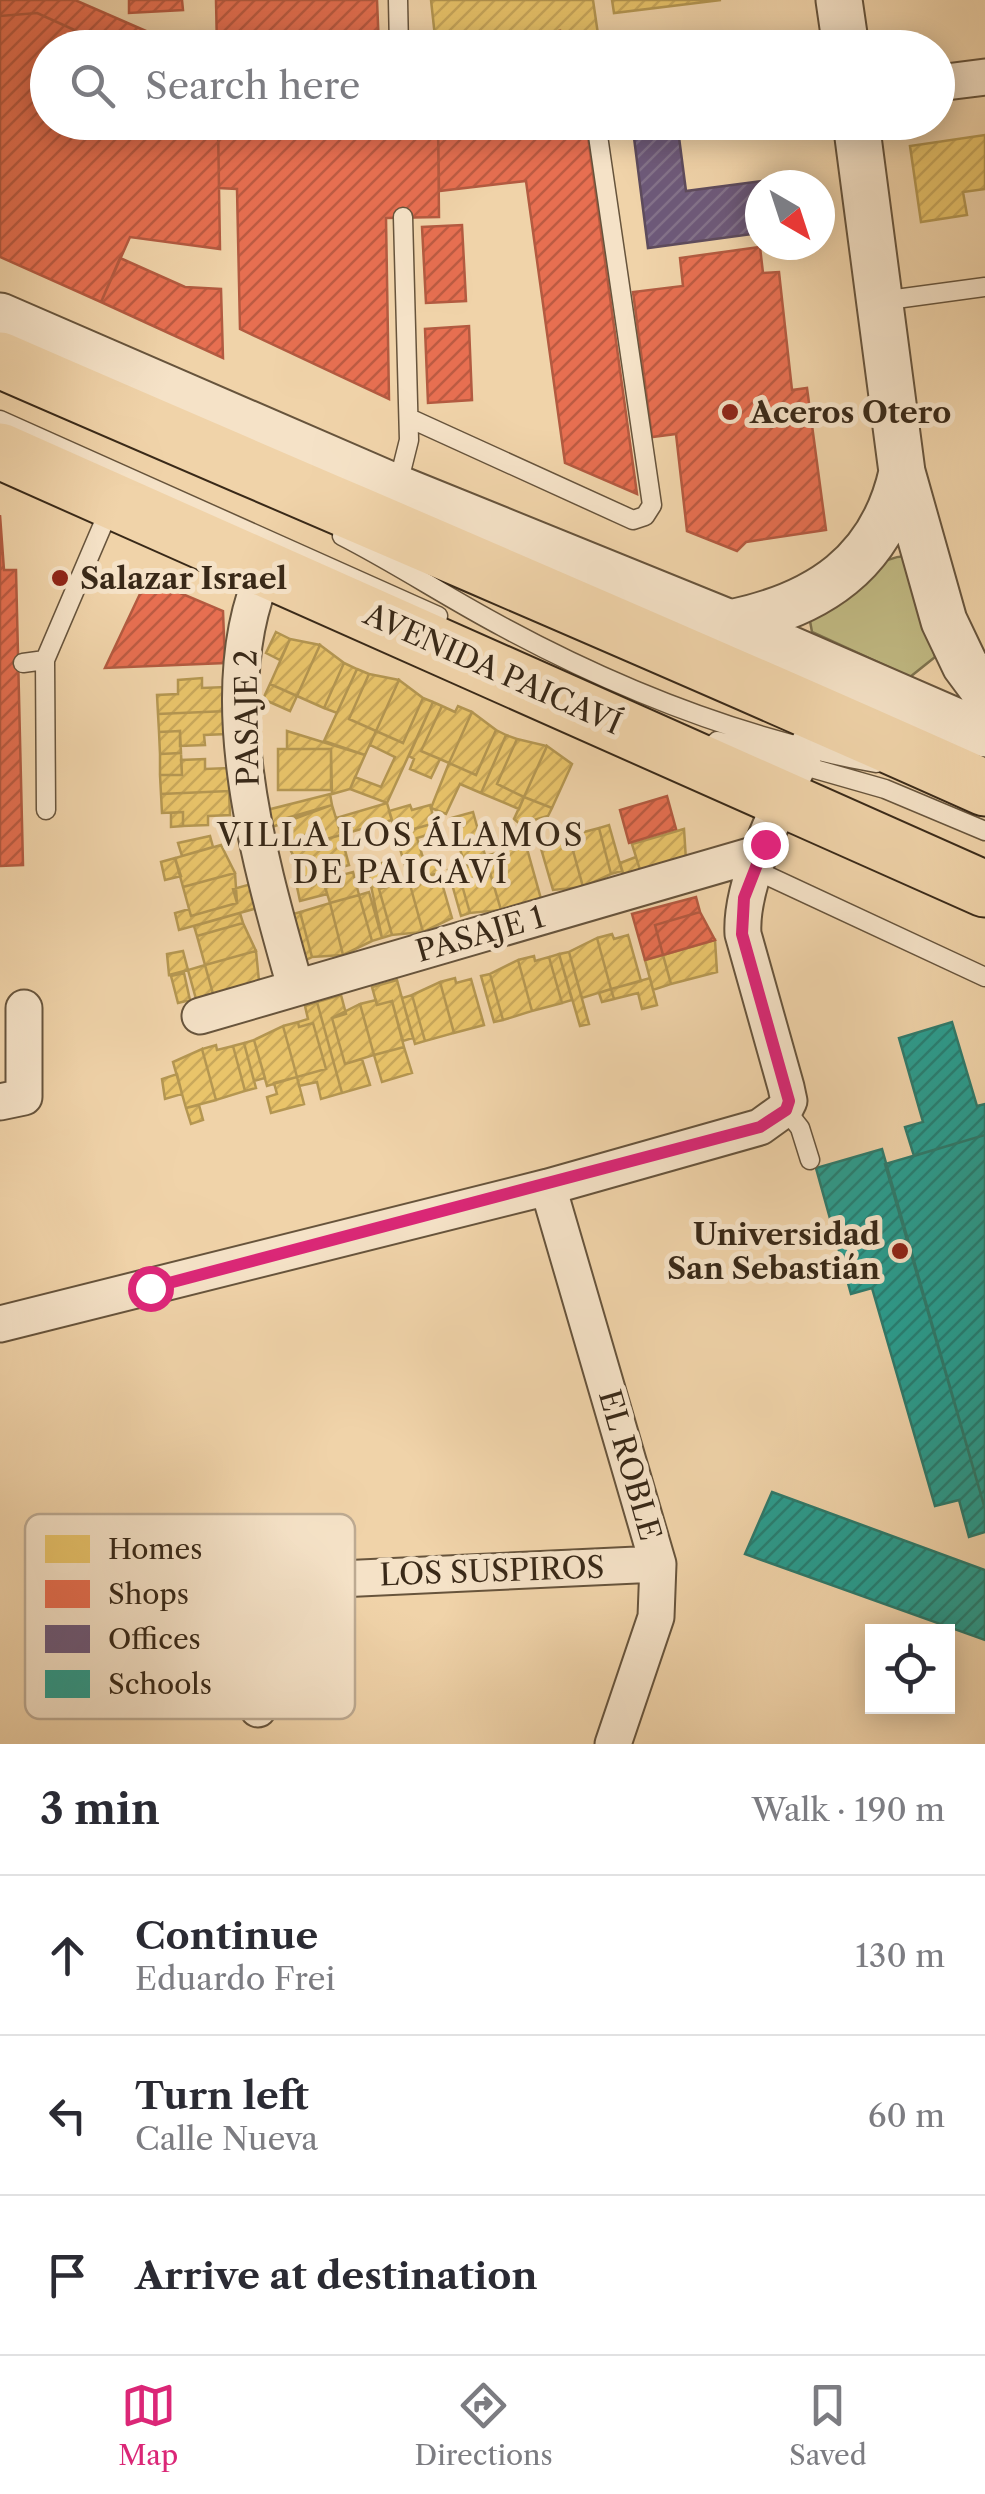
<!DOCTYPE html>
<html lang="en">
<head>
<meta charset="utf-8">
<style>
	body { margin:0; font-family:"Libre Caslon Text",serif; background:#f7f7f7; color:#2b2b33 }
	.controls { position:absolute; right:30px; bottom:30px; display:grid; overflow:hidden; border-radius:0px; box-shadow:0 5px 25px #0003 }
	.controls button { width:90px; height:90px; display:grid; place-items:center; padding:0; border:0; border-bottom:2px solid #e1e1e2; background:#fff; color:#2b2b33; font:50px sans-serif }
	.compass { position:absolute; left:745px; top:170px; width:90px; height:90px; border-radius:50%; background:#fff; box-shadow:0 5px 25px #0003; rotate:141deg }
	.stop { position:absolute; width:30px; height:30px; margin:-22px; border:8px solid #db2777; border-radius:50%; background:#fff }
	.stop.end { background:#db2777; border-color:#fff; box-shadow:0 2px 10px #0008 }
	.list { margin:0; padding:0; list-style:none }
	h2 { display:flex; justify-content:space-between; align-items:center; height:130px; margin:0; padding:0 40px; font-size:42px }
	h2 small { font-size:32px; font-weight:400; color:#7c7c81 }
	.list li { display:grid; grid-template-columns:65px 1fr auto; gap:30px; align-items:center; box-sizing:border-box; height:160px; padding:0 40px; border-top:2px solid #e1e1e2 }
	.list b { display:block; font-size:38px; white-space:nowrap }
	.list p { margin:0; font-size:32px; white-space:nowrap; color:#7c7c81 }
	.list em { font-size:32px; font-style:normal; color:#7c7c81 }
	.icon { flex:none; width:55px; height:55px; fill:none; stroke:currentColor; stroke-width:2; stroke-linecap:round; stroke-linejoin:round }
	.map { position:relative; flex:none; width:985px; height:1744px; overflow:hidden }
	.search { position:absolute; background:#fff; box-shadow:0 5px 25px #0003; left:30px; right:30px; top:30px; height:110px; display:flex; align-items:center; gap:25px; box-sizing:border-box; padding:0 35px; border-radius:55px; color:#7c7c81; font-size:38px }
	.sheet { height:610px; background:#fff }
	nav { display:flex; justify-content:space-around; align-items:center; box-sizing:border-box; height:140px; border-top:2px solid #e1e1e2; background:#fff; font-size:28px; color:#7c7c81 }
	nav a { display:grid; justify-items:center; gap:5px }
	nav .on { color:#db2777 }
	.map>svg:first-child { display:block }
	.grass { fill:#c1ba83; stroke:#7d724e; stroke-width:2.5 }
	.homes { fill:url(#homes-hatch); stroke:#b49651; stroke-width:2.5 }
	.shops { fill:url(#shops-hatch); stroke:#b35a40; stroke-width:2.5 }
	.offices { fill:url(#offices-hatch); stroke:#5d4b5d; stroke-width:2.5 }
	.schools { fill:url(#schools-hatch); stroke:#2e7a6b; stroke-width:2.5 }
	.lines { fill:none; stroke-linecap:round; stroke-linejoin:round }
	.service-casing { stroke:#67543c; stroke-width:21 }
	.minor-casing { stroke:#67543c; stroke-width:39 }
	.tertiary-casing { stroke:#67543c; stroke-width:49 }
	.primary-casing { stroke:#392918; stroke-width:59 }
	.service { stroke:#f5e2c7; stroke-width:18 }
	.minor { stroke:#f5e2c7; stroke-width:35 }
	.tertiary { stroke:#f5e2c7; stroke-width:45 }
	.primary { stroke:#f0d3a9; stroke-width:55 }
	.route { stroke:#db2777; stroke-width:12 }
	.poi-dot { fill:#8f2418; stroke:#f5e2c7; stroke-width:4 }
	.labels { text-anchor:middle; dominant-baseline:central; stroke-width:10; stroke-linejoin:round; paint-order:stroke }
	.poi-label { font-size:30px; font-weight:bold; fill:#392918; stroke:#f5e2c7; text-anchor:start }
	.street-label { font-size:30px; fill:#392918; stroke:#f5e2c7 }
	.neighbourhood-label { font-size:32px; letter-spacing:2.5px; fill:#392918; stroke:#f5e2c7 }
	.key { fill:#f5e2c7; stroke:#bdaa92; stroke-width:2.5 }
	.key-label { font-size:28px; fill:#392918 }
</style>
</head>
<body>
<div class="map">
<svg width="985" height="1744" viewBox="0 0 985 1744">
	<defs>
		<pattern id="homes-hatch" width="6" height="6" patternUnits="userSpaceOnUse" patternTransform="scale(2.5)"><rect width="6" height="6" fill="#e9c46a"/><path d="M-1 1l2-2M0 6l6-6M5 7l2-2" fill="none" stroke="#c9a85b"/></pattern>
		<pattern id="shops-hatch" width="6" height="6" patternUnits="userSpaceOnUse" patternTransform="scale(2.5)"><rect width="6" height="6" fill="#e76f51"/><path d="M-1 1l2-2M0 6l6-6M5 7l2-2" fill="none" stroke="#bc5b42"/></pattern>
		<pattern id="offices-hatch" width="6" height="6" patternUnits="userSpaceOnUse" patternTransform="scale(2.5)"><rect width="6" height="6" fill="#6d597a"/><path d="M-1 1l2-2M0 6l6-6M5 7l2-2" fill="none" stroke="#83728a"/></pattern>
		<pattern id="schools-hatch" width="6" height="6" patternUnits="userSpaceOnUse" patternTransform="scale(2.5)"><rect width="6" height="6" fill="#2a9d8f"/><path d="M-1 1l2-2M0 6l6-6M5 7l2-2" fill="none" stroke="#258074"/></pattern>
	</defs>
	<rect width="100%" height="100%" fill="#f0d3a9"/>
	<filter id="stains"><feTurbulence type="fractalNoise" baseFrequency=".002" numOctaves="4"/><feColorMatrix values="0 0 0 0 .2 0 0 0 0 .09 0 0 0 0 .02 0 0 0 .5 -.17"/></filter>
	<radialGradient id="worn" r=".72"><stop offset=".6" stop-color="#630" stop-opacity="0"/><stop offset="1" stop-color="#630" stop-opacity=".3"/></radialGradient>
	<!-- grass -->
	<path class="grass" d="M905 556 935 657 910 677 812 632 810 621C841 602 868 558 905 556Z"/>
	<!-- homes -->
	<path class="homes" d="M431 0H593L600 48H562L560 31 436 46Z
		M612 0H721L614 13Z
		M985 135V189L963 192 967 215 921 222 910 146Z
		M276 632 290 639 280 660 266 653Z
		M290 639 320 645 297 696 270 684Z
		M320 645 344 663 324 708 297 696Z
		M344 663 357 669 337 713 324 708Z
		M357 669 369 674 349 719 376 731 365 755 324 741Z
		M369 674 399 680 376 731 349 719Z
		M202 678V688L226 687 227 711 158 714 157 695 178 694V680Z
		M399 680 423 698 403 743 376 731Z
		M270 684 297 696 290 711 263 699Z
		M423 698 433 702 387 803 350 789 355 777 381 787 395 757 370 745 376 731 403 743Z
		M433 702 442 706 421 751 440 759 431 778 410 769 414 759 409 756Z
		M442 706 455 712 458 706 472 712 449 763 421 751Z
		M227 711V734L204 735 205 745 180 746V731L159 732 158 714Z
		M472 712 496 730 476 775 449 763Z
		M496 730 506 735 481 793 460 784 446 814 431 808 449 763 476 775Z
		M180 731 181 753 160 754 159 732Z
		M287 731 365 755 350 789 332 794 331 749H287Z
		M506 735 517 739 497 784 524 797 519 809 481 793Z
		M517 739 547 746 524 797 497 784Z
		M547 746 572 764 552 808 524 797Z
		M278 749H331V790H278Z
		M181 753 182 775H160V754Z
		M205 759V769L229 768V791L161 794 160 775H182L181 760Z
		M229 791 230 815 208 816V825L183 826V812L162 813 161 794Z
		M330 794 332 805 272 827 267 810Z
		M524 797 552 808 548 816 520 824 514 819Z
		M387 803 392 820 341 835 336 818Z
		M332 805 341 835 290 849 287 818Z
		M410 805 412 810 430 805 435 823 396 834 389 811Z
		M183 812V826L171 827V813Z
		M473 812 486 859 465 866 451 818Z
		M435 823 437 832 417 838 424 861 435 858 439 873 409 881 396 834Z
		M609 825 622 871 611 874 599 828Z
		M599 828 611 874 583 887 569 836Z
		M684 829 686 860 641 873 632 844Z
		M341 835 349 865 304 877 290 849Z
		M210 836 213 847 182 856 178 843Z
		M569 836 583 887 553 890 540 845Z
		M221 845 235 873 183 887 175 858Z
		M526 845 541 899 501 910 485 856Z
		M636 857 641 873 627 886 620 863Z
		M175 858 181 876 165 880 161 862Z
		M486 859 501 910 470 913 457 868Z
		M393 860 400 883 379 889 392 935 382 938 367 867Z
		M457 868 470 913 461 916 448 870Z
		M353 872 359 895 330 903 323 880Z
		M235 873 237 903 191 916 183 887Z
		M439 873 452 918 423 932 409 881Z
		M323 880 327 894 300 901 297 887Z
		M409 881 423 932 392 935 379 889Z
		M255 883 261 907 179 930 175 913 189 909 191 916 237 903 233 889Z
		M369 892 382 938 372 941 359 895Z
		M359 895 372 941 343 955 330 903Z
		M330 903 343 955 312 957 300 912Z
		M300 912 312 957 306 960 293 914Z
		M240 913 243 923 197 936 194 926Z
		M243 923 256 951 205 965 197 936Z
		M612 934 614 939 628 935 641 981 611 989 597 938Z
		M597 938 611 989 582 998 569 952Z
		M715 940 717 972 671 984 663 955Z
		M183 951 188 970 169 975 167 954Z
		M256 951 259 981 213 994 205 965Z
		M569 952 589 1024 580 1026 559 954Z
		M559 954 572 1000 562 1003 549 957Z
		M663 955 671 984 653 990 645 960Z
		M534 956 535 961 549 957 562 1003 532 1011 518 960Z
		M518 960 532 1011 503 1020 490 974Z
		M205 965 213 994 196 999 188 970Z
		M184 973 190 1000 178 1003 171 976Z
		M490 974 503 1020 494 1022 481 976Z
		M455 978 456 983 471 979 484 1025 454 1033 440 982Z
		M650 978 657 1005 642 1009 638 993 614 999 611 989Z
		M397 980 413 1038 403 1041 392 1001 377 1005 372 987Z
		M440 982 454 1033 425 1041 412 995Z
		M611 989 614 999 602 1002 599 993Z
		M341 995 346 1014 332 1018 345 1064 362 1059 370 1085 342 1093 317 1002Z
		M412 995 425 1041 415 1044 402 998Z
		M376 1000 377 1005 392 1001 404 1047 374 1055 360 1004Z
		M317 1002 342 1093 321 1099 317 1082 299 1086 297 1077 326 1069 313 1023 299 1027 298 1022 308 1019 305 1006Z
		M360 1004 374 1055 345 1064 332 1018Z
		M298 1022 299 1027 313 1023 326 1069 297 1077 283 1026Z
		M283 1026 297 1077 267 1086 254 1040Z
		M254 1040 265 1078 254 1081 244 1043Z
		M244 1043 256 1088 245 1091 233 1046Z
		M216 1045 217 1050 233 1046 245 1091 216 1100 202 1049Z
		M404 1047 412 1073 382 1082 374 1055Z
		M202 1049 216 1100 186 1108 173 1062Z
		M177 1074 182 1094 165 1099 162 1079Z
		M297 1077 304 1104 271 1113 267 1097 277 1094 274 1083Z
		M199 1105 203 1120 191 1124 186 1108Z"/>
	<!-- shops -->
	<path class="shops" d="M0 0H75L185 48H114L37 13 0 16Z
		M129 0H182L183 10 129 13Z
		M216 0H377L379 48H217Z
		M37 13 114 48H48V122H209L218 127 220 249 130 237 101 302 0 257V16Z
		M560 31 562 48H436V46Z
		M218 122H438L439 217 386 218 389 399 240 329 237 189 219 188Z
		M438 122H586L637 494 565 463 526 181 439 191Z
		M462 225 466 301 426 303 422 227Z
		M760 247 763 273 779 272 792 390 807 388 826 530 746 542 737 551 687 531 676 434 652 437 633 292 683 286 680 258Z
		M120 258 185 287 221 289 223 358 101 302Z
		M469 326 472 400 428 403 425 329Z
		M0 515 4 570H16L23 865 0 866Z
		M147 579 223 611 225 663 105 668Z
		M667 796 676 829 629 843 620 810Z
		M696 897 700 912 655 925 663 955 645 960 632 914Z
		M700 912 715 940 663 955 655 925Z"/>
	<!-- offices -->
	<path class="offices" d="M780 33 782 48H671Z
		M632 122H677L686 191 799 176 801 185H760V233L648 248Z"/>
	<!-- schools -->
	<path class="schools" d="M952 1022 977 1106 985 1104V1135L914 1156 905 1127 923 1122 899 1038Z
		M985 1135V1509L885 1164Z
		M882 1149 985 1509V1532L969 1537 959 1500 935 1506 872 1288 851 1294 816 1168Z
		M772 1492 985 1570V1640L745 1554Z"/>
	<g class="lines">
		<defs>
			<path id="service" d="M398 0 399 48
				M881 301 985 287
				M409 418 633 520 645 516 652 505 596 122
				M0 420 438 616
				M397 488 409 440 403 217
				M342 536C397 564 448 598 503 627 618 689 747 740 876 763
				M23 663 45 660
				M717 741 885 789 985 831
				M46 810 45 660 110 508
				M753 869 985 977
				M785 1109 800 1128 810 1160"/>
			<path id="minor" d="M938 83 985 77
				M266 568C209 690 260 862 295 986
				M200 1016 760 853
				M0 1102 24 1097V1008
				M548 1187 658 1564 656 1617 613 1744
				M0 1324 548 1187 760 1127 785 1109 789 1101 786 1087 743 934C739 874 797 771 823 714
				M258 1709 261 1601 275 1582 658 1564"/>
			<path id="tertiary" d="M839 0 846 48
				M856 122 902 472 944 621 965 665 985 692
				M0 316 397 488 730 623 985 734
				M730 623C818 605 882 563 902 472"/>
			<path id="primary" d="M0 360C328 503 658 641 985 788
				M0 451 985 889"/>
		</defs>
		<!-- service casing -->
		<use href="#service" class="service-casing"/>
		<!-- minor casing -->
		<use href="#minor" class="minor-casing"/>
		<!-- tertiary casing -->
		<use href="#tertiary" class="tertiary-casing"/>
		<!-- primary casing -->
		<use href="#primary" class="primary-casing"/>
		<!-- service -->
		<use href="#service" class="service"/>
		<!-- minor -->
		<use href="#minor" class="minor"/>
		<!-- tertiary -->
		<use href="#tertiary" class="tertiary"/>
		<!-- primary -->
		<use href="#primary" class="primary"/>
	</g>
	<g class="lines">
		<!-- route -->
		<path class="route" d="M150 1288 760 1127 786 1110 789 1101 742 934 744 898 765 844"/>
	</g>
	<!-- markers -->
	<g class="poi-dot">
		<circle cx="730" cy="412" r="10"/>
		<circle cx="60" cy="578" r="10"/>
		<circle cx="900" cy="1251" r="10"/>
	</g>
	<g class="labels">
		<!-- poi labels -->
		<g class="poi-label">
			<text x="750" y="412">Aceros Otero</text>
			<text x="80" y="578">Salazar Israel</text>
			<text x="880" y="1234" text-anchor="end">Universidad<tspan x="880" dy="34">San Sebastián</tspan></text>
		</g>
		<!-- street labels -->
		<g class="street-label">
			<text transform="translate(493 669) rotate(24)">AVENIDA PAICAVÍ</text>
			<text transform="translate(247 718) rotate(-91)">PASAJE 2</text>
			<text transform="translate(480 934) rotate(-16)">PASAJE 1</text>
			<text transform="translate(630 1465) rotate(74)">EL ROBLE</text>
			<text transform="translate(492 1571) rotate(-2)">LOS SUSPIROS</text>
		</g>
		<!-- neighbourhood labels -->
		<g class="neighbourhood-label">
			<text x="401" y="834">VILLA LOS ÁLAMOS<tspan x="401" dy="37">DE PAICAVÍ</tspan></text>
		</g>
	</g>
	<!-- legend -->
	<rect x="25" y="1514" width="330" height="205" rx="15" class="key"/>
	<rect x="45" y="1535" width="45" height="28" fill="#e9c46a"/>
	<rect x="45" y="1580" width="45" height="28" fill="#e76f51"/>
	<rect x="45" y="1625" width="45" height="28" fill="#6d597a"/>
	<rect x="45" y="1670" width="45" height="28" fill="#2a9d8f"/>
	<g class="key-label">
		<text x="108" y="1559">Homes</text>
		<text x="108" y="1604">Shops</text>
		<text x="108" y="1649">Offices</text>
		<text x="108" y="1694">Schools</text>
	</g>
	<rect width="100%" height="100%" filter="url(#stains)"/>
	<rect width="100%" height="100%" fill="url(#worn)"/>
</svg>
<div class="controls">
<button><svg class="icon" aria-label="locate" viewBox="0 0 24 24"><circle cx="12" cy="12" r="6"/><path d="M12 2v4M12 18v4M2 12h4M18 12h4"/></svg></button>
</div>
<svg class="compass" viewBox="-18 -18 36 36"><path d="M0-13l5 13h-10z" fill="#e53935"/><path d="M0 13l5-13h-10z" fill="#7c7c81"/></svg>
<div class="stop" style="left:150px;top:1288px"></div>
<div class="stop end" style="left:765px;top:844px"></div>
<div class="search"><svg class="icon" aria-label="search" viewBox="0 0 24 24"><circle cx="10" cy="10" r="6"/><path d="M15 15l6 6"/></svg>Search here</div>
</div>
<section class="sheet">
<h2>3 min<small>Walk · 190 m</small></h2>
<ul class="list">
<li><svg class="icon" aria-label="ahead" viewBox="0 0 24 24"><path d="M12 20V5M6 11l6-6 6 6"/></svg><div><b>Continue</b><p>Eduardo Frei</p></div><em>130 m</em></li>
<li><svg class="icon" aria-label="left" viewBox="0 0 24 24"><path d="M17 20v-9H6M10 6l-5 5 5 5"/></svg><div><b>Turn left</b><p>Calle Nueva</p></div><em>60 m</em></li>
<li><svg class="icon" aria-label="arrive" viewBox="0 0 24 24"><path d="M6 21V4h12l-3 4 3 4H6"/></svg><div><b>Arrive at destination</b></div></li>
</ul>
</section>
<nav>
<a class="on"><svg class="icon" aria-label="map" viewBox="0 0 24 24"><path d="M3 6l6-2 6 2 6-2v14l-6 2-6-2-6 2zM9 4v14M15 6v14"/></svg>Map</a>
<a><svg class="icon" aria-label="directions" viewBox="0 0 24 24"><path d="M12 3l9 9-9 9-9-9zM9 14v-3h6M13 9l2 2-2 2"/></svg>Directions</a>
<a><svg class="icon" aria-label="saved" viewBox="0 0 24 24"><path d="M7 4h10v16l-5-4-5 4z"/></svg>Saved</a>
</nav>
</body>
</html>
